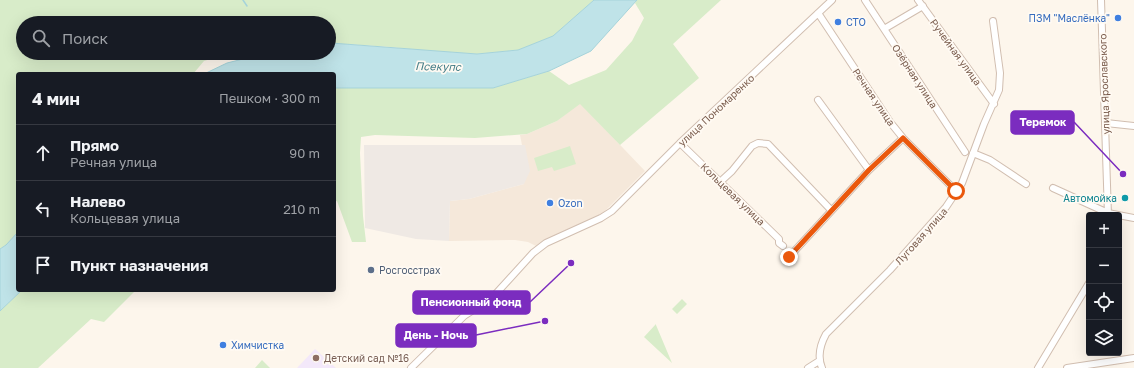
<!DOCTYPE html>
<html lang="ru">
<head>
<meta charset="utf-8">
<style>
	body { margin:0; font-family:"Golos Text",sans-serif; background:#20242c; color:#f1f3f6 }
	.controls { position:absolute; right:12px; bottom:12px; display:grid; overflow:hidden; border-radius:4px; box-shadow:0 4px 16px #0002 }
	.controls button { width:36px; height:36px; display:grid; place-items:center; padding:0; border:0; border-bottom:1px solid #363941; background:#171b24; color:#f1f3f6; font:20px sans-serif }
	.stop { position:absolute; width:12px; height:12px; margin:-9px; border:3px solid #ea580c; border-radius:50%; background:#fff }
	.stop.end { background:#ea580c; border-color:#fff; box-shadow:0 1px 4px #0008 }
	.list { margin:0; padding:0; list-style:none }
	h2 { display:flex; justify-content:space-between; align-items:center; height:52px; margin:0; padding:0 16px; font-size:17px }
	h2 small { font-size:13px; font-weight:400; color:#9ea1a6 }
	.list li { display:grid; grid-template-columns:26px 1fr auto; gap:12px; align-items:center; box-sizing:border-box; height:56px; padding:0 16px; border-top:1px solid #363941 }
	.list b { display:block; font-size:15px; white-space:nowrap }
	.list p { margin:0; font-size:13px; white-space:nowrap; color:#9ea1a6 }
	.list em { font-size:13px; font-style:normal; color:#9ea1a6 }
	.icon { flex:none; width:22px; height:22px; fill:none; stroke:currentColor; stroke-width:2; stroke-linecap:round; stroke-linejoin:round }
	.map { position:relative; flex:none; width:1134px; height:368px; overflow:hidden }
	.search { position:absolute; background:#171b24; box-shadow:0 4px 16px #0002; left:16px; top:16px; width:320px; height:44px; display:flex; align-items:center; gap:10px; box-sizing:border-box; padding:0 14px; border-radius:22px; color:#9ea1a6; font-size:15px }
	.panel { position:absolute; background:#171b24; box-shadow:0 4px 16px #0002; left:16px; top:72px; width:320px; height:220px; border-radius:4px }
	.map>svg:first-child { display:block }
	.residential { fill:#f5e8da }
	.industrial { fill:#efe9e4 }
	.education { fill:#f3e8fa }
	.green { fill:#d8ecc9 }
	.water { fill:#bfe3e8; stroke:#a5d3da }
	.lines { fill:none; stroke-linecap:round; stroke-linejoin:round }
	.stream { stroke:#a5d3da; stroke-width:1.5 }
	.minor-casing { stroke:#d1beb0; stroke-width:8 }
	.minor { stroke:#fff; stroke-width:6 }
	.route { stroke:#ea580c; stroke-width:5 }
	.shop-dot { fill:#3f7fe0; stroke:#fffaf3; stroke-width:1.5 }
	.culture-dot { fill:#0f9aa8; stroke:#fffaf3; stroke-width:1.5 }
	.service-dot { fill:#5c6f8a; stroke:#fffaf3; stroke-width:1.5 }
	.education-dot { fill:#8d6e63; stroke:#fffaf3; stroke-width:1.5 }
	.labels { text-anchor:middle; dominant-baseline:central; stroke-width:3.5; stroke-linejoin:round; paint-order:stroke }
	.shop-label { font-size:10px; fill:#366cbe; stroke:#fffaf3; text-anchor:start }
	.street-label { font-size:10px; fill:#7a5c4d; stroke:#fffaf3 }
	.culture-label { font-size:10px; fill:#0d838f; stroke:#fffaf3; text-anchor:end }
	.service-label { font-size:10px; fill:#4e5e75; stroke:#fffaf3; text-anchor:start }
	.education-label { font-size:10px; fill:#785e54; stroke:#fffaf3; text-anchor:start }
	.water-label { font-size:11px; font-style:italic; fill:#437c86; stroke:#fffaf3 }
	.leader { fill:none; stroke:#7b2cbf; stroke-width:1.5 }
	.callout-dot { fill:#7b2cbf; stroke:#fffaf3; stroke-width:1.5 }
	.callout { fill:#7b2cbf; stroke:#7b2cbf; stroke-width:1.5 }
	.callout-label { font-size:11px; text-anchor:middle; font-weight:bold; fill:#fff }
</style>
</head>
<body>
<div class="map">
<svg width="1134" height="368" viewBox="0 0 1134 368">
	<rect width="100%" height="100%" fill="#fdf6ec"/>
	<!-- residential -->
	<path class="residential" d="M580 103 645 171 603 213 544 240 536 246 528 242 515 240 449 241 450 201 469 199 524 184 525 145H522L520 135 527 134 557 121Z"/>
	<!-- industrial -->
	<path class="industrial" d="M364 145H525L530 171 524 184 469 199 450 201 449 241 416 239 365 228Z"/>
	<!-- education -->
	<path class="education" d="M315 349 336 368H297Z"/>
	<!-- green -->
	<path class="green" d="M0 0H594L553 36 518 50 477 54 428 51 391 47 329 43V23H23V53H231L204 61 193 74H18V232L6 245 0 249Z
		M637 0H721L673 44 699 78 620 145 580 104 557 121 527 134 475 138 375 135 361 137 360 153 363 216 366 242H352L337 201 334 202V88H493L549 71 569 85 606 70 632 41 644 18 635 3Z
		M570 146 576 164 554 171 552 167 538 171 534 158Z
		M22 290H136L104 322 91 319 38 368H0V311Z
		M682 299 687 304 677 314 672 309Z
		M656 324V325L672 363 644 337Z
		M262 360 270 368H255Z"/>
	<!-- water -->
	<path class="water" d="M594 0H637L591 51 549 71 493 88H334V74H204L227 63 267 53H329V43H331L477 54 518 50 553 36Z
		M18 232V290H22L0 311V249L6 245Z"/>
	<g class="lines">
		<!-- stream -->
		<path class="stream" d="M243 0 247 6"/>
		<defs>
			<path id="minor" d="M865 0 965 152
				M918 0 994 104
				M1101 0 1108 215
				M818 13 890 122 903 138 956 191
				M884 29 923 6
				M818 100 869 170
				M1106 123 1134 126
				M680 143 779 239V243L783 246
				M973 153 990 160 1026 184
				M720 182 732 171 752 146 758 143 768 144 831 210
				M1053 188 1108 213 1134 218
				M789 257 869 170 903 138
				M411 368 464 316 492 298 533 253 546 243 601 218 612 211 680 143 832 0
				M808 368 819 361
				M822 368C817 356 820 345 826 334L890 270 946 207 962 183 984 124 999 90 1000 73 993 21
				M1038 368 1089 283
				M1067 368 1134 358"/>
		</defs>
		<!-- minor casing -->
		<use href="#minor" class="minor-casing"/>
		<!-- minor -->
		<use href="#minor" class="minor"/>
	</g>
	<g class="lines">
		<!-- route -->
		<path class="route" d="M789 257 869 170 903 138 956 191"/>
	</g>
	<!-- markers -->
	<g class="shop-dot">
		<circle cx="1118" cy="18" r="4"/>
		<circle cx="838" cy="22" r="4"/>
		<circle cx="550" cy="203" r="4"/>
		<circle cx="223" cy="345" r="4"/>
	</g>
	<circle class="culture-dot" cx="1125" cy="198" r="4"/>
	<circle class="service-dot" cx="371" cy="270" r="4"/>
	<circle class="education-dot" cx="316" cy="358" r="4"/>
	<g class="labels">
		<!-- shop labels -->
		<g class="shop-label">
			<text x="1110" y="18" text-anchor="end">ПЗМ "Маслёнка"</text>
			<text x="846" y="22">СТО</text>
			<text x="558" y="203">Ozon</text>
			<text x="231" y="345">Химчистка</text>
		</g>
		<!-- street labels -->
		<g class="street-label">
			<text transform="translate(956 52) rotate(54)">Ручейная улица</text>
			<text transform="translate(915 76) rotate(57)">Озёрная улица</text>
			<text transform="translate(1104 84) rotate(-92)">улица Ярославского</text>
			<text transform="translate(874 97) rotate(56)">Речная улица</text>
			<text transform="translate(716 110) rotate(-43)">улица Пономаренко</text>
			<text transform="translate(733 194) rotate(44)">Кольцевая улица</text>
			<text transform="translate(921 236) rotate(-48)">Луговая улица</text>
		</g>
		<!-- culture labels -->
		<g class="culture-label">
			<text x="1117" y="198">Автомойка</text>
		</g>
		<!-- service labels -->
		<g class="service-label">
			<text x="379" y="270">Росгосстрах</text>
		</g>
		<!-- education labels -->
		<g class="education-label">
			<text x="324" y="358">Детский сад №16</text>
		</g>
		<!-- water labels -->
		<g class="water-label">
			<text transform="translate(438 66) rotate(1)">Псекупс</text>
		</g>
	</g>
	<!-- callouts -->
	<path class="leader" d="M1123 174L1074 122M571 263L530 302M545 321L476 335"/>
	<g class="callout-dot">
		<circle cx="1123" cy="174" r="4"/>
		<circle cx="571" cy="263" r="4"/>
		<circle cx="545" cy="321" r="4"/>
	</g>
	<g class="callout">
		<rect x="1011" y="111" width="63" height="23" rx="4"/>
		<rect x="413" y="291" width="117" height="23" rx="4"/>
		<rect x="396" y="324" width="80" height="23" rx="4"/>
	</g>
	<g class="callout-label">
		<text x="1043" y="126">Теремок</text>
		<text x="471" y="306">Пенсионный фонд</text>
		<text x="436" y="339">День - Ночь</text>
	</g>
</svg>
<div class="controls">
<button>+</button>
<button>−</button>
<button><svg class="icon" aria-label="locate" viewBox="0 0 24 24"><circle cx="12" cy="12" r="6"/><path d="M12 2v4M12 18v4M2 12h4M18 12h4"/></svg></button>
<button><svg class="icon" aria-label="layers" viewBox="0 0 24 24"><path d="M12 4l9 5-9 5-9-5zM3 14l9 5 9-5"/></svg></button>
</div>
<div class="stop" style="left:956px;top:191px"></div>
<div class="stop end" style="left:789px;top:257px"></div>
<div class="search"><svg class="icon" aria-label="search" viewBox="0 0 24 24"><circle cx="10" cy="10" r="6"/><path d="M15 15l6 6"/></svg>Поиск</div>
<section class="panel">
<h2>4 мин<small>Пешком · 300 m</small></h2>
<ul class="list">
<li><svg class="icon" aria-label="ahead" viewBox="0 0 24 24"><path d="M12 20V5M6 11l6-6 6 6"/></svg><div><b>Прямо</b><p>Речная улица</p></div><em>90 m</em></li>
<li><svg class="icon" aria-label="left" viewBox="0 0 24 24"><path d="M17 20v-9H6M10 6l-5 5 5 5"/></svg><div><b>Налево</b><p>Кольцевая улица</p></div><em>210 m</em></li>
<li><svg class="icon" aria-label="arrive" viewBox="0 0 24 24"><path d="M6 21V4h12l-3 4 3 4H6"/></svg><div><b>Пункт назначения</b></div></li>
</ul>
</section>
</div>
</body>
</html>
